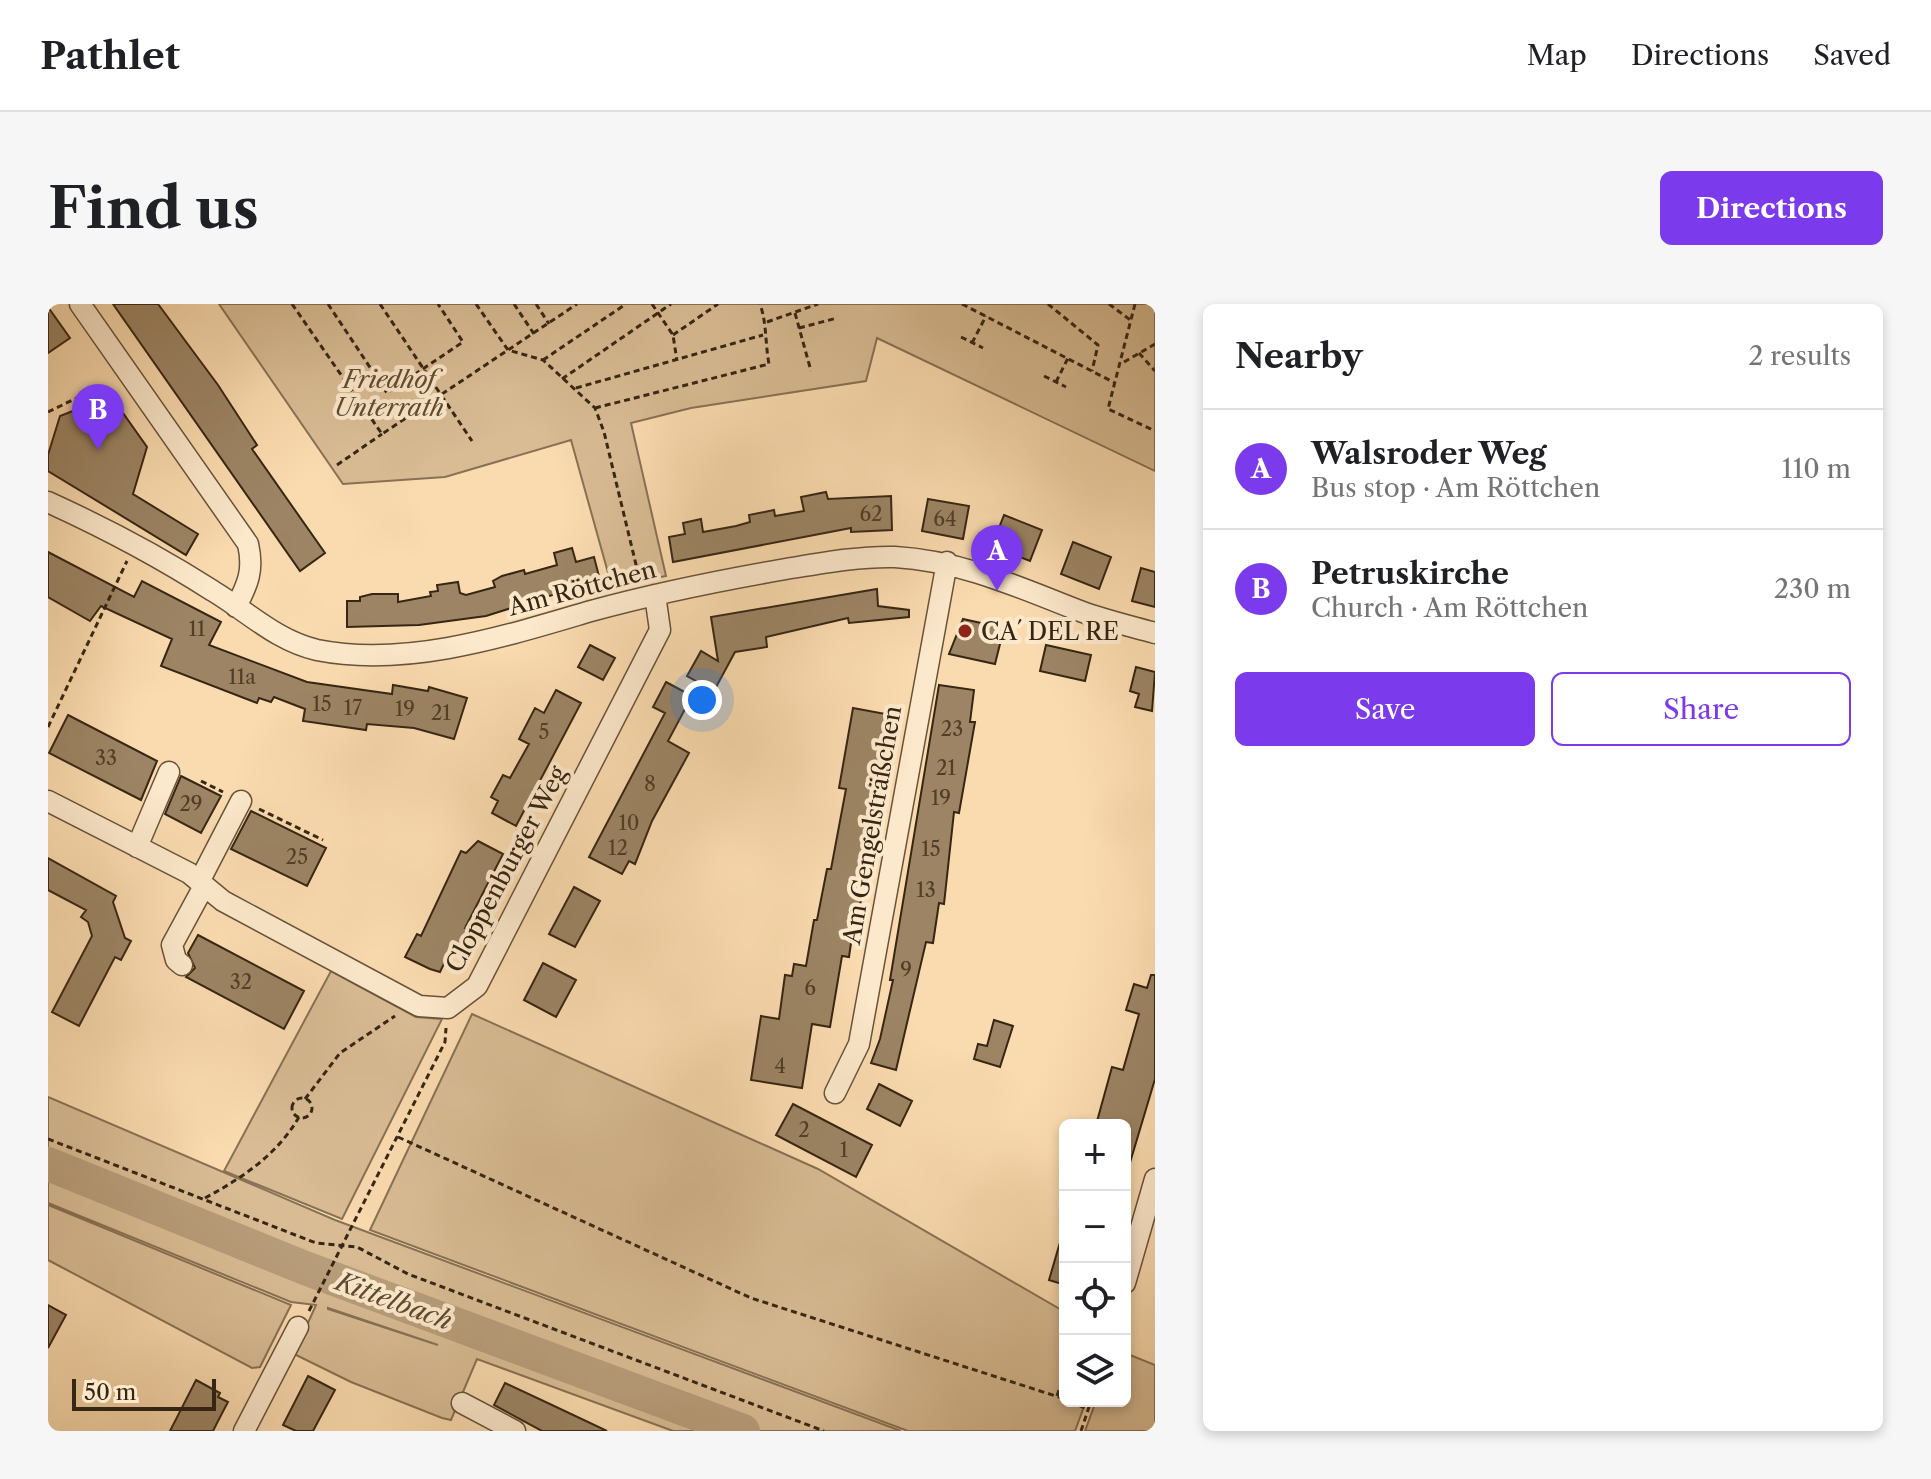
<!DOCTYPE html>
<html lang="en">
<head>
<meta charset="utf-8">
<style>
	body { margin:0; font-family:"Libre Caslon Text",serif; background:#f6f6f6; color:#202124 }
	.controls { position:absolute; right:24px; bottom:24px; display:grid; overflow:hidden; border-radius:12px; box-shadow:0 4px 12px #0003 }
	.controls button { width:72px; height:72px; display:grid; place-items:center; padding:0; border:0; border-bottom:2px solid #e0e0e0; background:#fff; color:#202124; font:40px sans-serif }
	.scale { position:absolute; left:24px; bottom:20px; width:144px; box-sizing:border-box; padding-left:8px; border:4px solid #372613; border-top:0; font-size:22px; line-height:28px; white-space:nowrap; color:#372613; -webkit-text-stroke:6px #fce8cb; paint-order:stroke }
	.you { position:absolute; left:654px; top:396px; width:28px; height:28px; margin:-20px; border:6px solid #fff; border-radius:50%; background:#1a73e8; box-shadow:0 0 0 12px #1a73e833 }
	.badge { display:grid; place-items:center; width:52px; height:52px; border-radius:50%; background:#7c3aed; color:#fff; font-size:26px; font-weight:700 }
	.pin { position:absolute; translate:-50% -66px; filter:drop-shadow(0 2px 4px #0008) }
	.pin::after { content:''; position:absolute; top:42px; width:28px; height:24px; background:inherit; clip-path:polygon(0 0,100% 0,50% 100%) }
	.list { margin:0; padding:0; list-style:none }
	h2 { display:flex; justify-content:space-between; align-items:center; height:104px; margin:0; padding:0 32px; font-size:34px }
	h2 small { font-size:26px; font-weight:400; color:#757577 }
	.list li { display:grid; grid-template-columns:52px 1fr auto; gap:24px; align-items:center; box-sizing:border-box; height:120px; padding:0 32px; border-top:2px solid #e0e0e0 }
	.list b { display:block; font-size:30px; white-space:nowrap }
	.list p { margin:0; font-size:26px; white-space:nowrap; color:#757577 }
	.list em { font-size:26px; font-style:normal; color:#757577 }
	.actions { display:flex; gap:16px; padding:24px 32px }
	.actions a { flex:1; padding:18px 0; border:2px solid #7c3aed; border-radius:12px; text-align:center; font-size:28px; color:#7c3aed }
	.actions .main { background:#7c3aed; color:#fff }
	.icon { flex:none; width:44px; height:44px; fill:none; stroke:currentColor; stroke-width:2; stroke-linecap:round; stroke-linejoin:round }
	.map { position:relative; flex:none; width:1107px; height:1127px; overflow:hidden; border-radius:12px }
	header { display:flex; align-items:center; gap:48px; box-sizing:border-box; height:112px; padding:0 40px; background:#fff; border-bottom:2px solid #e0e0e0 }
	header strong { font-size:38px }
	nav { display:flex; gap:44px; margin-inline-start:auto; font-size:28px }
	.intro { display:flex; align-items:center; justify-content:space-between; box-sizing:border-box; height:192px; padding:0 48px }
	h1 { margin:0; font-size:56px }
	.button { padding:20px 36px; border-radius:12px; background:#7c3aed; color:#fff; font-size:28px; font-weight:700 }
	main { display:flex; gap:48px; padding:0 48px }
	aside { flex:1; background:#fff; border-radius:12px; box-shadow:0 4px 12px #0003 }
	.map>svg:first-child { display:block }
	.green { fill:#d9bc94; stroke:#887154; stroke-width:2; fill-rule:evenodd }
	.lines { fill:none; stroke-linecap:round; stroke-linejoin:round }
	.river { stroke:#b89d7a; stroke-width:34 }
	.building { fill:#9c8464; stroke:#372613; stroke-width:2 }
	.minor-casing { stroke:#68533a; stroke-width:23 }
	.path { stroke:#372613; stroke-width:3; stroke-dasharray:6 4; stroke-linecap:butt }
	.minor { stroke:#fce8cb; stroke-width:20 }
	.poi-dot { fill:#8f2418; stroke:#fce8cb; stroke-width:3 }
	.labels { text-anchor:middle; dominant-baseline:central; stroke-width:8; stroke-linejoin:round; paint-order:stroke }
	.number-label { font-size:20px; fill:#503e27 }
	.park-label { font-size:24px; font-style:italic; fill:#604c33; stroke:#fce8cb }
	.street-label { font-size:24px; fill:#372613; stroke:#fce8cb }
	.poi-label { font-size:24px; fill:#372613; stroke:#fce8cb; text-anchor:start }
	.water-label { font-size:26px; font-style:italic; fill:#5e4a32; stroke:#fce8cb }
</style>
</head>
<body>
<header>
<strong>Pathlet</strong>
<nav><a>Map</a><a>Directions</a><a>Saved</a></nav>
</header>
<div class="intro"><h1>Find us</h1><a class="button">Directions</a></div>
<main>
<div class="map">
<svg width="1107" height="1127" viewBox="0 0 1107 1127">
	<rect width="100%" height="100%" fill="#fadbaf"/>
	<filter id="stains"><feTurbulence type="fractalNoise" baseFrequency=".0025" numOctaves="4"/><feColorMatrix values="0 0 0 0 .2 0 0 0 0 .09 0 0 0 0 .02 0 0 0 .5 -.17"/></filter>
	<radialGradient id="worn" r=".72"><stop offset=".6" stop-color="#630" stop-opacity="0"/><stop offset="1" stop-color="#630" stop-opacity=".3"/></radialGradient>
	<!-- green -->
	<path class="green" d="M171 0H1107V167L829 34 818 77 643 104 583 119 618 272 564 283 523 136 397 173 295 180Z
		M283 667 368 713 394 715 294 915 176 867Z
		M424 710 770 865 1017 1008V1027L1012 1040 1017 1042V1097H1038L1027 1127H860L322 926Z
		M0 793 287 916 853 1127H625L429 1055 403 1116 394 1114 303 1078 246 1050 268 1001 243 998 0 899ZM280 1004 390 1041 280 1005Z
		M0 901 243 1001 212 1063 204 1064 0 956Z
		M1077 1049 1107 1061V1127H1037L1048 1097H1077Z"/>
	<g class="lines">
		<!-- river -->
		<path class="river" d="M0 860 257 964 695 1127"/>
	</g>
	<!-- building -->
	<path class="building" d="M65 0H110L170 81 209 141 204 145 277 249 252 267Z
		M0 3 22 34 0 49Z
		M63 92 99 143 85 190 150 230 138 251 0 167V151L12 112Z
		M778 188 780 195 843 192 844 226 803 228V224L625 258 621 233 637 230 635 219 653 215 655 228 688 222 702 218 701 211 726 206 727 212 756 207 753 193Z
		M880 195 921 202 915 235 874 227Z
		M956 211 994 226 982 257 944 242Z
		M1025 238 1063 253 1051 285 1013 270Z
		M524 244 528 258 546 253 552 276 438 312 371 321 299 323V297H312V293L324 290H350V298L383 292 382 288 390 287 389 281 410 278 412 289 418 291 447 283 445 277 454 272 476 266 477 270 509 261 506 249Z
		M0 248 86 293 94 277 173 318 161 341 259 378 344 390 345 381 380 387 381 383 419 394 406 435 366 424 319 420 318 426 255 417 257 405 226 393 223 398 211 394 209 399 113 362 124 335 53 302 42 317 0 293Z
		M1093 264 1107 268V303L1084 297Z
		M829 285 830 302 861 306V313L801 319 800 314 718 333 719 343 687 348 666 387 639 372 653 347 670 357 663 313Z
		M915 315 956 324 947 360 901 350Z
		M542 341 567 354 555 376 530 363Z
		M998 341 1043 351 1037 377 992 367Z
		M1088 363 1107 368 1104 407 1087 403 1091 390 1082 387Z
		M618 378 644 392 620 437 641 449 604 517 587 560 581 557 574 570 541 553 617 409 605 403Z
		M891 381 926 386 922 418H927L911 509 906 508 896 600 891 599 885 639 878 638 848 766 823 759 832 735 845 676H842Z
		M508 386 533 399 468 522 444 509 450 497 443 493 455 471 462 474 481 440 471 435 487 404 496 409Z
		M805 404 843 411 815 588 811 605 808 604 801 653 794 652 782 723 764 720 754 784 703 776 713 712 731 715 737 671 744 672 746 660 758 662 766 616H769L779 565H783L798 485 791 484Z
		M20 411 109 457 93 496 1 449Z
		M133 472 173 492 153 529 117 510Z
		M203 507 278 544 259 582 183 545Z
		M430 537 455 550 417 624 425 628 412 653 402 647 392 668 382 665 357 653 369 630 373 632 413 547 418 549Z
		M0 554 68 592 65 598 77 634 83 637 73 656 67 653 31 722 4 708 44 632 40 618 33 613 38 606 0 586Z
		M526 583 552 597 527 643 501 630Z
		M150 631 256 687 236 725 138 673 147 664 140 649Z
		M495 659 528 676 508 713 476 696Z
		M1103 671H1107V775L1081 862H1077V821H1048L1064 763 1075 766 1091 710 1078 706 1086 680 1099 684Z
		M946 716 965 722 952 763 926 755 930 740 939 742Z
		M831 780 864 797 852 822 819 805Z
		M745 800 824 841 808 873 728 831Z
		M1013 935H1017V981L1001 976Z
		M0 1001 18 1011 0 1044Z
		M260 1072 287 1086 265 1127H248L235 1121Z
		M148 1076 172 1089 170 1093 180 1098 169 1119 165 1127H122Z
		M457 1079 504 1101 559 1127H494L446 1101Z"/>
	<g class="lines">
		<defs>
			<path id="minor" d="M32 0 200 240C206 266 200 280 188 303
				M0 198C57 224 112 253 165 287 200 308 229 337 269 346 359 364 458 332 543 307 605 290 669 277 732 266 769 260 809 252 847 253 914 257 970 283 1032 307 1056 316 1082 322 1107 329
				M0 497 141 569 175 597 371 702 400 704 429 682 612 326 607 291
				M89 543 121 468
				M151 578 193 497
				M134 661 128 656 124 641 156 582
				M787 789 811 740 899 258
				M1077 979 1107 875
				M414 1099 467 1127
				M196 1127 250 1023"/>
		</defs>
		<!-- minor casing -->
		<use href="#minor" class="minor-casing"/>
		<!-- path -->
		<path class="path" d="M244 0 334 130 529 0
			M280 0 339 89 415 38 390 0
			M332 0 424 137
			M428 0 460 46 495 56 547 104 556 128 591 273
			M466 0 486 30
			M488 0 501 20
			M604 0 625 31 629 57
			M914 0 1067 79
			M1000 0 1050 41 1044 67
			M1061 0 1085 18
			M1087 0 1060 105 1107 127
			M747 9 763 67
			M719 18 770 0
			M751 24 789 14
			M625 31 670 0
			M913 33 935 44
			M924 39 938 12
			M1091 49 1107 67
			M495 56 578 0
			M1076 58 1107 40
			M996 72 1018 83
			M514 75 623 0
			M1008 78 1020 54
			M528 84 715 31
			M547 104 721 60C717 39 719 20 712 0
			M0 108 45 86
			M289 161 334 130
			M0 423 79 257
			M153 477 175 488
			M211 505 275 536
			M244 804a10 10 0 1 1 20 0a10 10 0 1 1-20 0Z
			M257 795 292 749 347 712
			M350 833 703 994 1017 1095
			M0 835 268 939 309 943 360 970 776 1127
			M157 894C194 874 229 851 251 813
			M261 1007 397 738 398 724
			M1009 1092 1013 1080
			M1022 1097 1041 1106
			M1033 1127 1043 1097"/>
		<!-- minor -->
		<use href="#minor" class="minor"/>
	</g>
	<!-- markers -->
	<circle class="poi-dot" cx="917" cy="327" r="8"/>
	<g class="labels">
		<!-- number labels -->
		<g class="number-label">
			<text x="823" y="210">62</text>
			<text x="897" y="215">64</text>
			<text x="149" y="325">11</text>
			<text x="194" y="373">11a</text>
			<text x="274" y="400">15</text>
			<text x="305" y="404">17</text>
			<text x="357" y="405">19</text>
			<text x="393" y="409">21</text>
			<text x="904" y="425">23</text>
			<text x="496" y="428">5</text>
			<text x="58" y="454">33</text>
			<text x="898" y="464">21</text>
			<text x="602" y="480">8</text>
			<text x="893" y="494">19</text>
			<text x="143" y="500">29</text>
			<text x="581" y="519">10</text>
			<text x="570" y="544">12</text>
			<text x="883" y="545">15</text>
			<text x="249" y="553">25</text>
			<text x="878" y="586">13</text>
			<text x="858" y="666">9</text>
			<text x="193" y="678">32</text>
			<text x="762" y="684">6</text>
			<text x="732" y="762">4</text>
			<text x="756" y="826">2</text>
			<text x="796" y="846">1</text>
		</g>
		<!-- park labels -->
		<g class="park-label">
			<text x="341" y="75">Friedhof<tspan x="341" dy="28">Unterrath</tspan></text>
		</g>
		<!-- street labels -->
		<g class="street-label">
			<text transform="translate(534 284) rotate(-15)">Am Röttchen</text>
			<text transform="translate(824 521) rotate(-80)">Am Gengelsträßchen</text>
			<text transform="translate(458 565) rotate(-62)">Cloppenburger Weg</text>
		</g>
		<!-- poi labels -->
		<g class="poi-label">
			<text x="933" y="327">CA´ DEL RE</text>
		</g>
		<!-- water labels -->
		<g class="water-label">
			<text transform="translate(346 997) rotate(20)">Kittelbach</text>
		</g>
	</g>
	<rect width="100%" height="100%" filter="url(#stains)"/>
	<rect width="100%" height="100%" fill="url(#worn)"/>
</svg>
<div class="controls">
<button>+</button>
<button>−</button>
<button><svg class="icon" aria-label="locate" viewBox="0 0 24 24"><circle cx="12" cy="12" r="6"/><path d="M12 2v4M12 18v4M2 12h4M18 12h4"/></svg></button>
<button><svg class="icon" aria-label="layers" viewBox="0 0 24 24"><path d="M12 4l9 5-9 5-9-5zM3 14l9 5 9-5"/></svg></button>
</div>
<div class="scale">50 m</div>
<div class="you"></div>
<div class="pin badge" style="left:949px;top:287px">A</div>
<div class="pin badge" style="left:50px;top:146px">B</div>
</div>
<aside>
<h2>Nearby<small>2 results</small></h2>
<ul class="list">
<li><span class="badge">A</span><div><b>Walsroder Weg</b><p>Bus stop · Am Röttchen</p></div><em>110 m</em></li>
<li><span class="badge">B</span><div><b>Petruskirche</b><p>Church · Am Röttchen</p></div><em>230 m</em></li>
</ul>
<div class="actions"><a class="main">Save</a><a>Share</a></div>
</aside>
</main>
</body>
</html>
